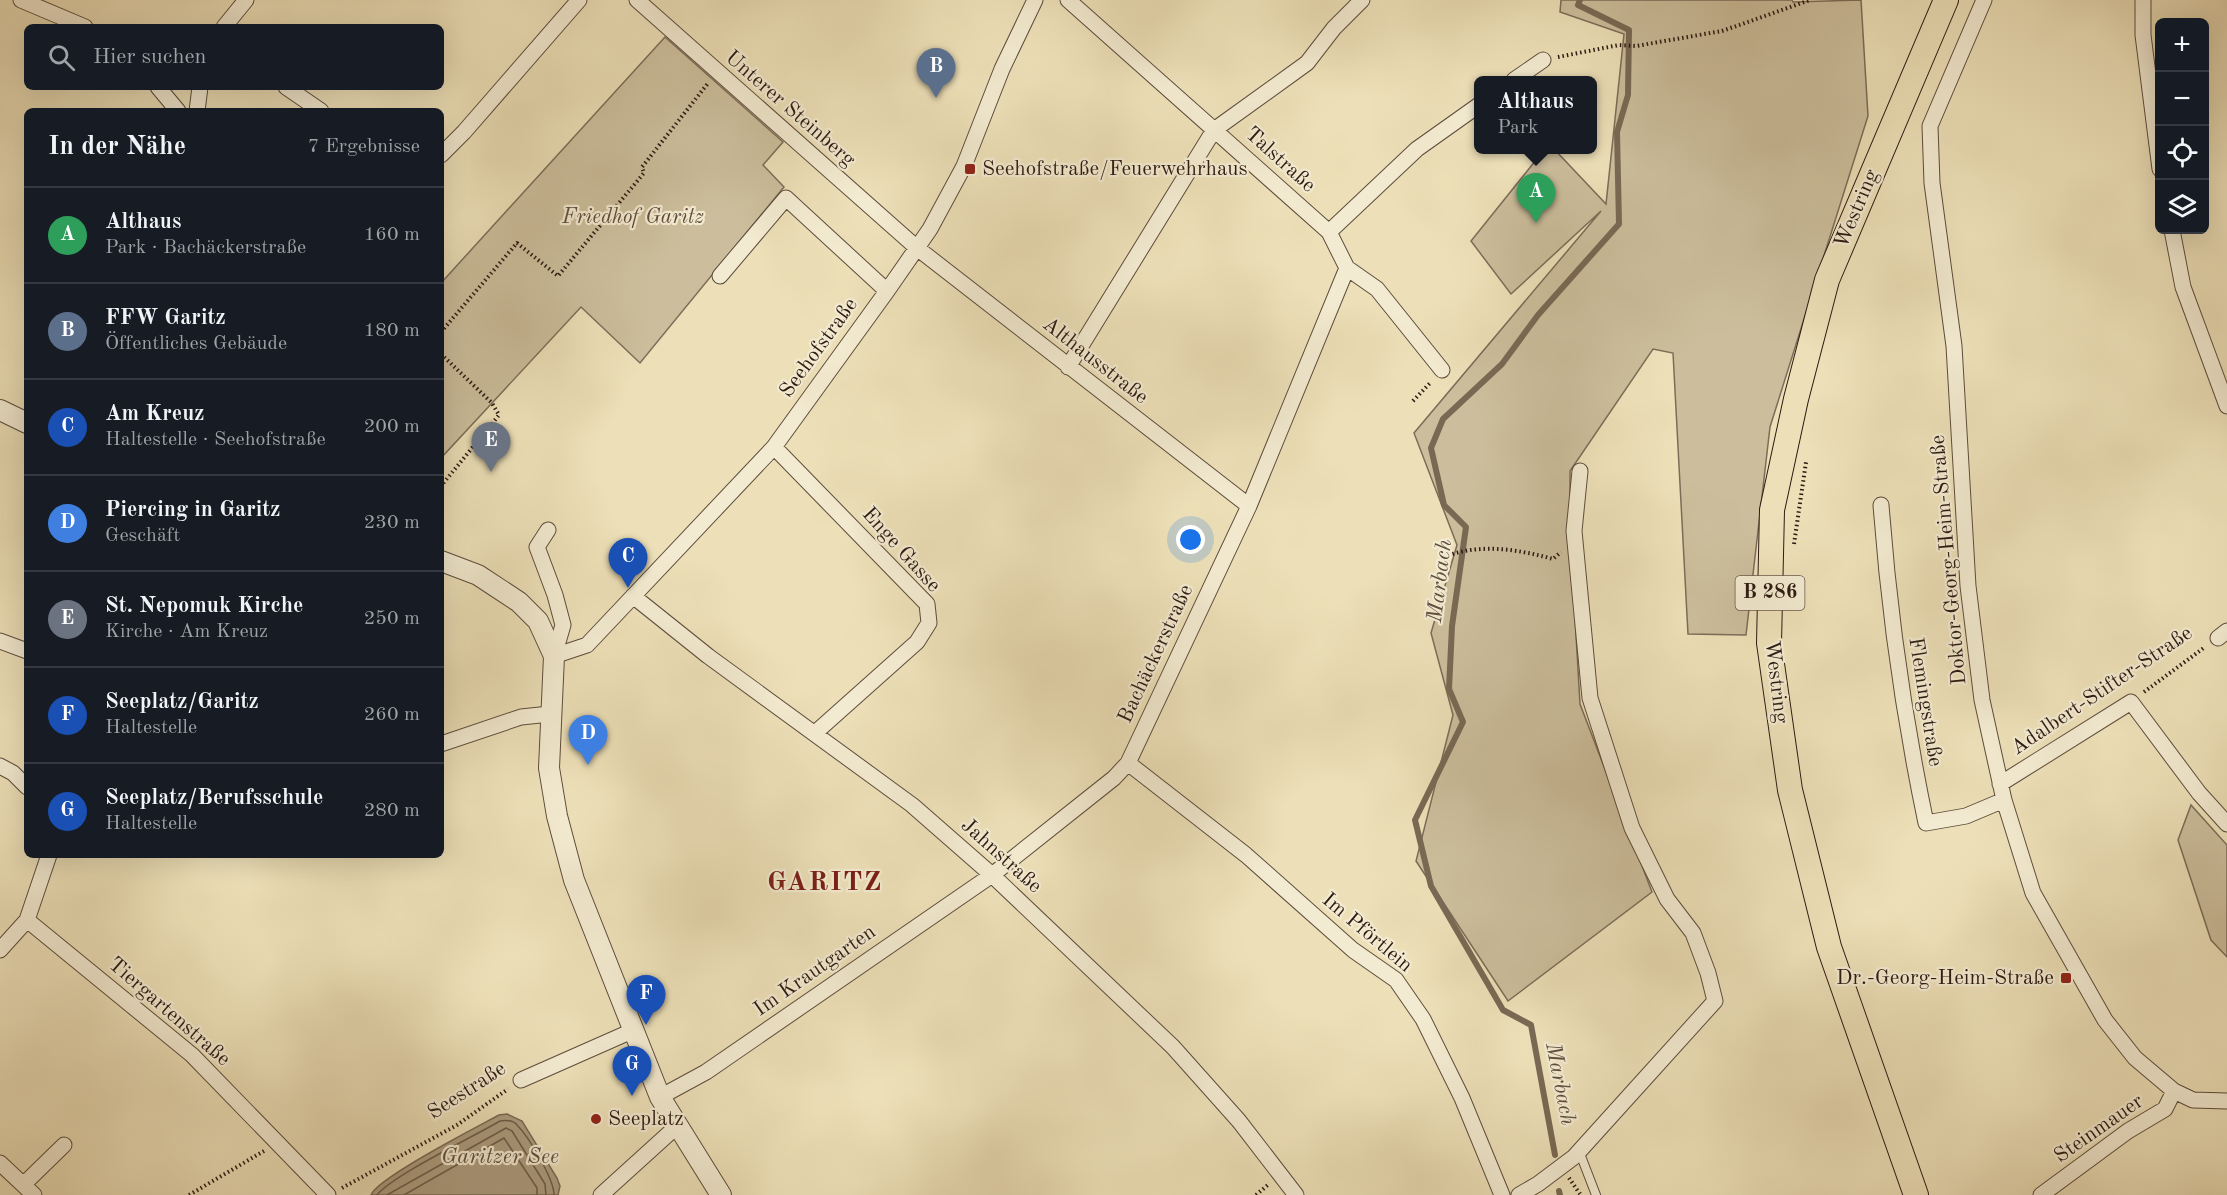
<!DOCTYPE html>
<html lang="de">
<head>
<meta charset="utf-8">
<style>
	body { margin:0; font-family:"Old Standard TT",serif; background:#20242c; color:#f1f3f6 }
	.controls { position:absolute; right:18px; top:18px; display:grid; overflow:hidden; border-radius:9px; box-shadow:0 6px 24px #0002 }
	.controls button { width:54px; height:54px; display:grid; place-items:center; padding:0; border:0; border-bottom:2px solid #363941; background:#171b24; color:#f1f3f6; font:30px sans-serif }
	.you { position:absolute; left:1191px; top:540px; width:21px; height:21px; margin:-15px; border:4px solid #fff; border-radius:50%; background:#1a73e8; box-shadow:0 0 0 9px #1a73e833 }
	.badge { display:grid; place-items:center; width:39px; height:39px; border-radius:50%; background:#7c3aed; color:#fff; font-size:20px; font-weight:700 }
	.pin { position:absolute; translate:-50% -50px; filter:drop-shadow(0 2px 3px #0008) }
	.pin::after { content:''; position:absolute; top:32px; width:21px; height:18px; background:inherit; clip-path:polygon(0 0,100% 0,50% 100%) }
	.popup { position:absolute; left:1474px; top:76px; width:123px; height:78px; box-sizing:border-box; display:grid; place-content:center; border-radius:9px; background:#171b24; filter:drop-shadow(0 2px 4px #0005); font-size:20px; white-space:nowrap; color:#9ea1a6 }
	.popup b { font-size:22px; color:#f1f3f6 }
	.popup::after { content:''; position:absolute; left:50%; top:100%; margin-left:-12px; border:12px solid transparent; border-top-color:#171b24 }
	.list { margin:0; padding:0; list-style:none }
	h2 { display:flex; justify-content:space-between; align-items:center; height:78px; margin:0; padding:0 24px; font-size:26px }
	h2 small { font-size:20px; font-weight:400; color:#9ea1a6 }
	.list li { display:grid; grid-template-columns:39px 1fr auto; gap:18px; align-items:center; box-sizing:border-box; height:96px; padding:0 24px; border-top:2px solid #363941 }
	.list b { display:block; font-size:22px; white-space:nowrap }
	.list p { margin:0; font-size:20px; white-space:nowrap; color:#9ea1a6 }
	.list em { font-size:20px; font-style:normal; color:#9ea1a6 }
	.icon { flex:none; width:33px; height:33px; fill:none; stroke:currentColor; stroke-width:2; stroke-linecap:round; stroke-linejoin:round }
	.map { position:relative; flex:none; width:2227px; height:1195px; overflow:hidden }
	.search { position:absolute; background:#171b24; box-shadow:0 6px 24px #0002; left:24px; top:24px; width:420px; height:66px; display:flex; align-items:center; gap:15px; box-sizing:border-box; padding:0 21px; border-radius:9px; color:#9ea1a6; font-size:22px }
	.panel { position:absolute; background:#171b24; box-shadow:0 6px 24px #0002; left:24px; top:108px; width:420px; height:750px; border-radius:9px }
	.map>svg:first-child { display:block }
	.green { fill:#ccbe9c; stroke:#7c6c58; stroke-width:1.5 }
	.water { fill:#ac9d80; stroke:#796954; stroke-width:1.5 }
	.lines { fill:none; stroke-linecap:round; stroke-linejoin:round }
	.shore { stroke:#6c5c4a; stroke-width:1.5 }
	.stream { stroke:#796954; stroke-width:6 }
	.service-casing { stroke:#5d4c3c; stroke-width:10 }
	.minor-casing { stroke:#5d4c3c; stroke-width:17 }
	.tertiary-casing { stroke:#5d4c3c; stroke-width:22 }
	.primary-casing { stroke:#2d1a13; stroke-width:26 }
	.path { stroke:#2d1a13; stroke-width:4; stroke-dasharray:1.5 3; stroke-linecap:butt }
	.service { stroke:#f3ebd1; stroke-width:8 }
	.minor { stroke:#f3ebd1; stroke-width:15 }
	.tertiary { stroke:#f3ebd1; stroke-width:20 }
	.primary { stroke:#ede0b8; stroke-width:24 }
	.poi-dot { fill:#8f2418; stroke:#f3ebd1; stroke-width:2 }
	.labels { text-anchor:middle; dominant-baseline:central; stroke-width:4.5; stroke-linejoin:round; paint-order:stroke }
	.shield { fill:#f3ebd1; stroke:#68594c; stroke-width:1.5 }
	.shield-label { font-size:20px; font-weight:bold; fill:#2d1a13 }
	.street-label { font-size:21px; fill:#2d1a13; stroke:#f3ebd1 }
	.poi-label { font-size:21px; fill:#2d1a13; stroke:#f3ebd1; text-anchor:start }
	.park-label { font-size:21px; font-style:italic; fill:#5d4b3c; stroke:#f3ebd1 }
	.water-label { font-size:22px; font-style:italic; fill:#604e3f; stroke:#f3ebd1 }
	.district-label { font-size:27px; font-weight:bold; letter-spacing:1.5px; fill:#7a1f14; stroke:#f3ebd1 }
</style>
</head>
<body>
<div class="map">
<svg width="2227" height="1195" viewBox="0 0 2227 1195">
	<rect width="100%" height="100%" fill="#ede0b8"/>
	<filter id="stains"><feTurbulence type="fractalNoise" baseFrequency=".00333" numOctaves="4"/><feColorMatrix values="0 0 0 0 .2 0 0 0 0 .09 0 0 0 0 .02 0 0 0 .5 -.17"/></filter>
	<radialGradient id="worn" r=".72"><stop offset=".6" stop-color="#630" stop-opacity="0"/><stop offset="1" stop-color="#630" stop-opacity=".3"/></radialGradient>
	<!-- green -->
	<path class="green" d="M1561 0H1792L1793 2 1861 0 1868 116 1770 427 1746 635 1688 634 1673 353 1653 349 1570 471V531L1580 704 1652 892 1508 1001 1416 861 1453 715 1431 633 1457 545 1414 433 1601 211 1511 294 1471 241 1544 150H1555L1606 204 1624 34 1560 12Z
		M665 37 783 142 763 165 784 187 640 363 581 307 441 458V283Z
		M2191 805 2227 845V957L2211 940 2178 840Z"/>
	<!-- water -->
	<path class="water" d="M507 1114 522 1121 557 1178 560 1186 558 1195H371C377 1178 477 1127 499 1115Z"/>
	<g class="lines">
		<!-- shore -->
		<path class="shore" d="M377 1195C393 1175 473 1137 500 1121 506 1120 513 1120 517 1125 529 1137 554 1179 554 1195
			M387 1195 506 1128 512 1131 545 1184 546 1195
			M404 1195 504 1138 537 1188V1195"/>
		<!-- stream -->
		<path class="stream" d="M1555 1155 1531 1025 1503 1010 1431 886 1415 820 1463 722 1449 689 1452 626 1466 527 1444 505 1431 448 1443 419 1502 364 1538 315 1619 224 1617 132 1628 95 1629 30 1578 5 1580 0
			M1559 1191 1560 1195"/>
		<defs>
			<path id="service" d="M1579 1151 1596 1195"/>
			<path id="minor" d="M21 0 85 27
				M637 0 917 248 1249 506
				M1068 0 1329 232 1347 268 1377 289 1442 370
				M1984 0 1930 126 1932 183 1954 346 1968 586 1982 700 2004 800 2033 893 2105 1020 2135 1058 2174 1091 2193 1100 2227 1101
				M2143 0V35L2160 169
				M224 27 246 0
				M1514 80 1543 60
				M158 87 178 111
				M286 87 321 111
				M197 111 200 87
				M441 155 464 132 579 0
				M2172 230 2183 287 2227 406
				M1329 232 1417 149 1479 105
				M720 276 786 198 887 291
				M1068 367 1214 130 1307 63 1334 28 1362 0
				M774 447 927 604 929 623 917 642 815 733
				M1881 505C1889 613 1904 718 1926 823L1966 816 2004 800
				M548 530 537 547 555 595 563 625 554 656
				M633 596 708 656 912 805 992 875 1173 1047 1239 1121 1296 1195
				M2218 638 2227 631
				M0 641 27 651
				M554 656 587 645 774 447 887 291 930 229 964 166 1002 69 1035 0
				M441 744 521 717 550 714
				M1128 763 1246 855 1353 950 1396 980 1423 1019 1462 1098 1502 1195
				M0 766 13 773 27 787
				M2000 784 2131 702 2199 793 2227 824
				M27 920 192 1055 328 1195
				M0 950 27 920 49 855
				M521 1080 632 1031
				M660 1097 706 1072 992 875 1114 778 1128 763 1249 506 1347 268
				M0 1163 34 1195
				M24 1184 64 1145
				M601 1195 676 1127
				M1519 1195 1538 1184 1574 1157 1715 1001 1708 973 1693 933 1667 899 1632 828 1590 698 1574 531 1580 471
				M2041 1195 2128 1131 2165 1109 2174 1091"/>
			<path id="tertiary" d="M0 410 27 423
				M441 561 478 575 519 602 538 621 554 656 549 768 557 816 574 880 660 1097 721 1195"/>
			<path id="primary" d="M1916 1195 1829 947 1790 790 1769 643 1772 510 1796 399 1827 280 1946 0"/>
		</defs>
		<!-- service casing -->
		<use href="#service" class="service-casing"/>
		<!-- minor casing -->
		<use href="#minor" class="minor-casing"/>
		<!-- tertiary casing -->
		<use href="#tertiary" class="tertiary-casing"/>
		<!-- primary casing -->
		<use href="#primary" class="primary-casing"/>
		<!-- path -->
		<path class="path" d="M1558 57 1619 45 1636 46 1722 31 1810 0
			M441 332 517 243 558 276 644 173 642 167 709 82
			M441 354 492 403 499 415 441 486
			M1413 401 1431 382
			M1794 544 1806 462
			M1444 557C1479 543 1517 549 1553 559L1561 552
			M2144 692 2205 647
			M1569 1178 1580 1194
			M342 1188 457 1125 508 1089
			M189 1195 264 1151
			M1256 1195 1269 1184"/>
		<!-- service -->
		<use href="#service" class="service"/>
		<!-- minor -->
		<use href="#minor" class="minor"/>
		<!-- tertiary -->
		<use href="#tertiary" class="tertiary"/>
		<!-- primary -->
		<use href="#primary" class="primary"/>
	</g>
	<!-- markers -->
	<g class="poi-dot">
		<rect x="964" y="163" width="12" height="12" rx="3"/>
		<rect x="2060" y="972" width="12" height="12" rx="3"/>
		<circle cx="596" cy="1119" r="6"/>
	</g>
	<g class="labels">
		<!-- shield labels -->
		<rect class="shield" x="1735.5" y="576" width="69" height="34" rx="4.5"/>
		<g class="shield-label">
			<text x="1770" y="593">B 286</text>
		</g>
		<!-- street labels -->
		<g class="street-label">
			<text transform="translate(790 109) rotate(41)">Unterer Steinberg</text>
			<text transform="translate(1280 160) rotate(42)">Talstraße</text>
			<text transform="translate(1857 209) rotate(-67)">Westring</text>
			<text transform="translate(819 348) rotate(-54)">Seehofstraße</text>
			<text transform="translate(1095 361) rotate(38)">Althausstraße</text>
			<text transform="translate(901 550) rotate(48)">Enge Gasse</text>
			<text transform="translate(1949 560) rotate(-95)">Doktor-Georg-Heim-Straße</text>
			<text transform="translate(1156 654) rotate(-65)">Bachäckerstraße</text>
			<text transform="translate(1776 682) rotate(83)">Westring</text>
			<text transform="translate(2102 691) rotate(-34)">Adalbert-Stifter-Straße</text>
			<text transform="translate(1925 702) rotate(81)">Flemingstraße</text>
			<text transform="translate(1001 856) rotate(42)">Jahnstraße</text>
			<text transform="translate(1367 933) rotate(40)">Im Pförtlein</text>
			<text transform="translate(815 971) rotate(-35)">Im Krautgarten</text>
			<text transform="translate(169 1012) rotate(41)">Tiergartenstraße</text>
			<text transform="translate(467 1091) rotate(-33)">Seestraße</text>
			<text transform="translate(2099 1129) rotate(-35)">Steinmauer</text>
		</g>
		<!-- poi labels -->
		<g class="poi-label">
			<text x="982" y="169">Seehofstraße/Feuerwehrhaus</text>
			<text x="2054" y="978" text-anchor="end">Dr.-Georg-Heim-Straße</text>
			<text x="608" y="1119">Seeplatz</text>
		</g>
		<!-- park labels -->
		<g class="park-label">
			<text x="633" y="217">Friedhof Garitz</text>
		</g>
		<!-- water labels -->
		<g class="water-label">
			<text transform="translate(1440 581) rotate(-83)">Marbach</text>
			<text transform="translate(1560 1084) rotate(79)">Marbach</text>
			<text x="500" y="1157">Garitzer See</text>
		</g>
		<!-- district labels -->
		<g class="district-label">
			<text x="825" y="882">GARITZ</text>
		</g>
	</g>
	<rect width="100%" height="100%" filter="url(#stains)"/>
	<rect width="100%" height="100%" fill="url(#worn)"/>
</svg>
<div class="controls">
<button>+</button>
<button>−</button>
<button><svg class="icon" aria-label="locate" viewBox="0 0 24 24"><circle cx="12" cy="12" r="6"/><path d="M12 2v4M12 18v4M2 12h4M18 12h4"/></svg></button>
<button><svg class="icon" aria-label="layers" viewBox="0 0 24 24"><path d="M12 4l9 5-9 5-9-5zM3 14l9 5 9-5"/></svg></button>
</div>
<div class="you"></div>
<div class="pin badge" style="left:1536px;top:223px;background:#2e9e5b">A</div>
<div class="popup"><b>Althaus</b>Park</div>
<div class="pin badge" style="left:936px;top:98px;background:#5c6f8a">B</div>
<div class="pin badge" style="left:628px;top:588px;background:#1a4fb4">C</div>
<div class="pin badge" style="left:588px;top:765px;background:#3f7fe0">D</div>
<div class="pin badge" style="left:491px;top:472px;background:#6b7280">E</div>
<div class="pin badge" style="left:646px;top:1025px;background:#1a4fb4">F</div>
<div class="pin badge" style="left:632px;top:1096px;background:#1a4fb4">G</div>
<div class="search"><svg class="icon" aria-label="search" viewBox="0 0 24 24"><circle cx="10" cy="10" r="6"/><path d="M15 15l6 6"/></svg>Hier suchen</div>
<section class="panel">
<h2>In der Nähe<small>7 Ergebnisse</small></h2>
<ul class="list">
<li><span class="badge" style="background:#2e9e5b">A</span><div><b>Althaus</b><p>Park · Bachäckerstraße</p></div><em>160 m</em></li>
<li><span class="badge" style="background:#5c6f8a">B</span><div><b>FFW Garitz</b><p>Öffentliches Gebäude</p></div><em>180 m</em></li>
<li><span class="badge" style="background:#1a4fb4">C</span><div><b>Am Kreuz</b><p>Haltestelle · Seehofstraße</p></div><em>200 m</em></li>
<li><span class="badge" style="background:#3f7fe0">D</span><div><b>Piercing in Garitz</b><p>Geschäft</p></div><em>230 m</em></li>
<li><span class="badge" style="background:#6b7280">E</span><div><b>St. Nepomuk Kirche</b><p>Kirche · Am Kreuz</p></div><em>250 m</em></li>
<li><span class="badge" style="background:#1a4fb4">F</span><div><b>Seeplatz/Garitz</b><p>Haltestelle</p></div><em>260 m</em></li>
<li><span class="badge" style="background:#1a4fb4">G</span><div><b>Seeplatz/Berufsschule</b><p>Haltestelle</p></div><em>280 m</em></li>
</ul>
</section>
</div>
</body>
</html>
